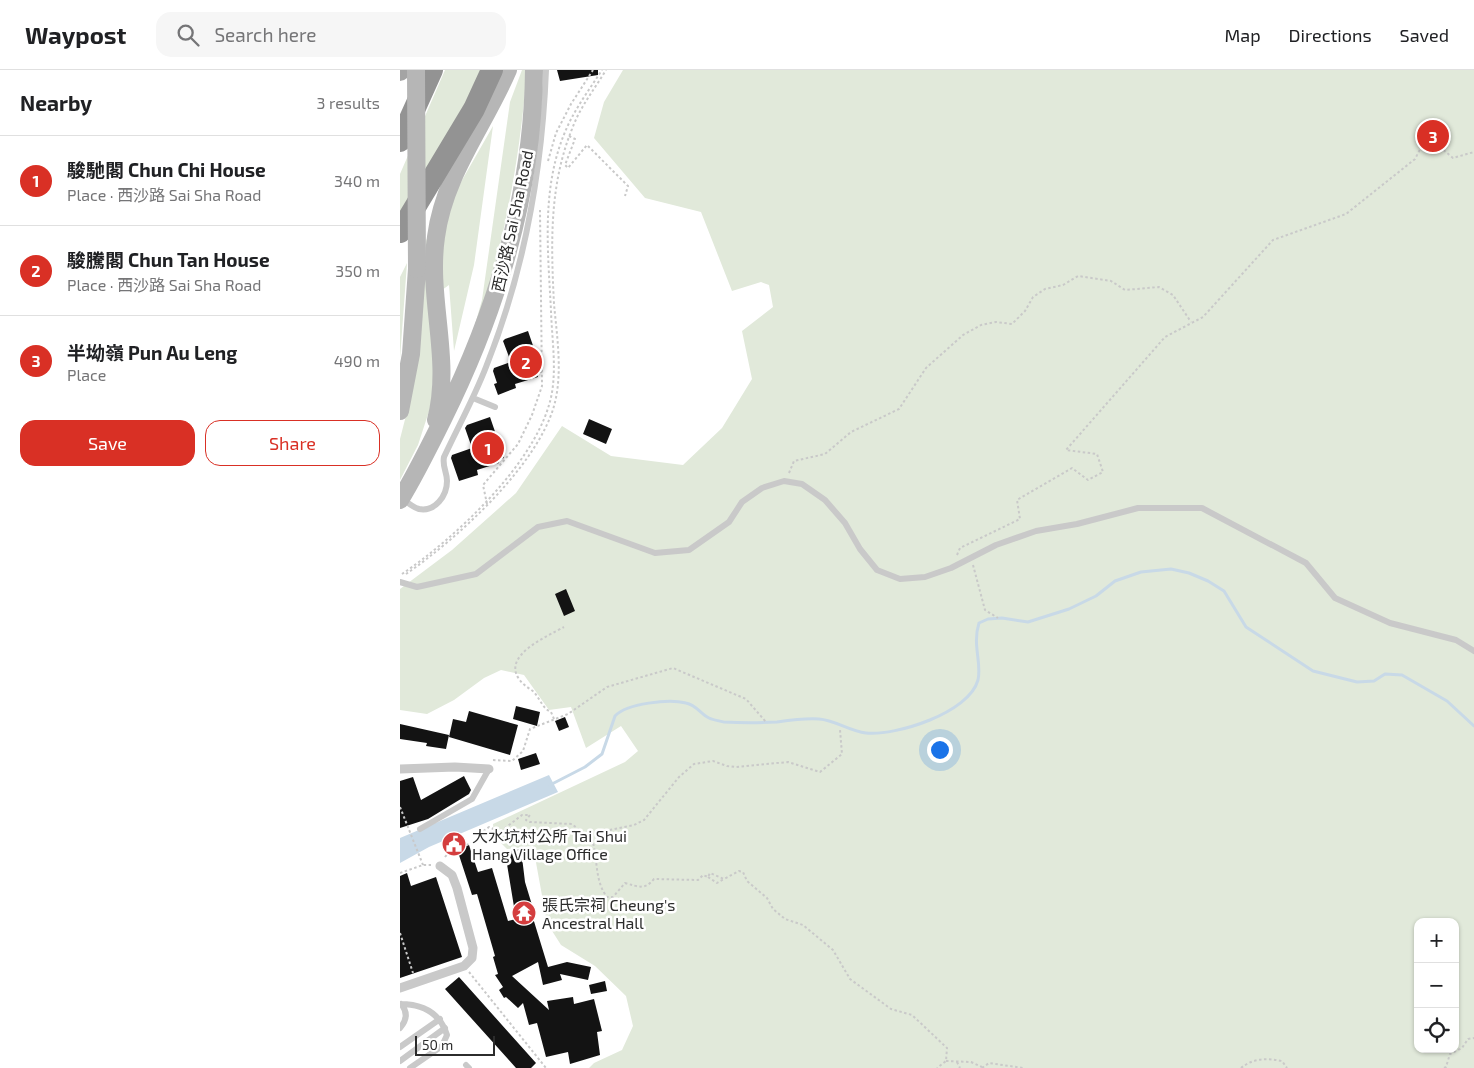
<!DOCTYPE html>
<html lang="en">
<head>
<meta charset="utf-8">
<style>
	body { margin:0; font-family:"Exo 2","Noto Sans TC",sans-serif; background:#f6f6f6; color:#202124 }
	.controls { position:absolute; right:15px; bottom:15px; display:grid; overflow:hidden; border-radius:10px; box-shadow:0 1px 4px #0004 }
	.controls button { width:45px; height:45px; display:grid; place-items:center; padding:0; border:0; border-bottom:1px solid #e0e0e0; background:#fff; color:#202124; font:25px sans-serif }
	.scale { position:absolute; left:15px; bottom:12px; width:80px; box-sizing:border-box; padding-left:5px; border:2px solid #2c2c2c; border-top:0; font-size:14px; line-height:18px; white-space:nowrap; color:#2c2c2c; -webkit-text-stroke:4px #fff; paint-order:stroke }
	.you { position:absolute; left:539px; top:679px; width:18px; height:18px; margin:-12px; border:4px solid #fff; border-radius:50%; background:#1a73e8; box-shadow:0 0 0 8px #1a73e833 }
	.badge { display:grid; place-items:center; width:32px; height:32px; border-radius:50%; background:#d93025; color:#fff; font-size:16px; font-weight:700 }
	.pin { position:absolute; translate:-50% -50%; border:2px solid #fff; box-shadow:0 1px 5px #0006 }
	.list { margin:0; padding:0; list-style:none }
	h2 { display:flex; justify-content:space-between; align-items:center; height:65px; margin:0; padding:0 20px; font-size:21px }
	h2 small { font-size:16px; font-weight:400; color:#757577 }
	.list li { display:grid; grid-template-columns:32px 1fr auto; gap:15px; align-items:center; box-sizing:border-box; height:90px; padding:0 20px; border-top:1px solid #e0e0e0 }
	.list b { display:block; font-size:19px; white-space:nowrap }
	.list p { margin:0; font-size:16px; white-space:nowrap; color:#757577 }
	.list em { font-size:16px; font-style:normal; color:#757577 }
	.actions { display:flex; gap:10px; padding:15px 20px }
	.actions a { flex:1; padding:11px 0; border:1px solid #d93025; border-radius:15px; text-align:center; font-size:18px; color:#d93025 }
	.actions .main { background:#d93025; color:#fff }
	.icon { flex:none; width:28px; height:28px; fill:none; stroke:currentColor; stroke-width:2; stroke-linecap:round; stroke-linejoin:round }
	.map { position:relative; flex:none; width:1074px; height:998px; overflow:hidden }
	header { display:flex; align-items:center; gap:30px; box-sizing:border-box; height:70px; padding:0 25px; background:#fff; border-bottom:1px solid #e0e0e0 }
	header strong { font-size:24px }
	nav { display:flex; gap:28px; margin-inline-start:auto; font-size:18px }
	.search { width:350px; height:45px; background:#f6f6f6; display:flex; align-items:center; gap:12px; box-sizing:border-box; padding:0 18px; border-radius:15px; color:#757577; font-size:19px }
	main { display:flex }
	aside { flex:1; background:#fff }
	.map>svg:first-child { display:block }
	.green { fill:#e1e9da; fill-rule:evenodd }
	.water { fill:#c8d9e7 }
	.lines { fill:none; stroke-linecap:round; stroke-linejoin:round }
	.stream { stroke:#c8d9e7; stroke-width:3 }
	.building { fill:#131313 }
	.path { stroke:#c9c9c9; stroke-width:2; stroke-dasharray:2.5 2.5; stroke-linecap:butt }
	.service { stroke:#c9c9c9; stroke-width:6 }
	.pedestrian { stroke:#c9c9c9; stroke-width:9 }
	.secondary { stroke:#b6b6b6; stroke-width:18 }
	.primary { stroke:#a4a4a4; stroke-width:20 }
	.motorway { stroke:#939393; stroke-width:22 }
	.secondary-bridge { stroke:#b6b6b6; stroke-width:18 }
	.labels { text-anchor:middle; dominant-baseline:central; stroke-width:5; stroke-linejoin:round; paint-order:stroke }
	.street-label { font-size:16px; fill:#2c2c2c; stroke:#fff }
	.poi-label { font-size:16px; fill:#2c2c2c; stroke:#fff; text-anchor:start }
</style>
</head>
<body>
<header>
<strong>Waypost</strong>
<div class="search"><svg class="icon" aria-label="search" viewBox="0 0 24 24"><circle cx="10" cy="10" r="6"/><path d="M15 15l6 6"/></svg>Search here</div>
<nav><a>Map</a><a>Directions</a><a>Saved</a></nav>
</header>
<main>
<aside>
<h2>Nearby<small>3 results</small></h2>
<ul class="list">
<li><span class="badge">1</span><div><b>駿馳閣 Chun Chi House</b><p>Place · 西沙路 Sai Sha Road</p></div><em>340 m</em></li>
<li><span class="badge">2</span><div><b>駿騰閣 Chun Tan House</b><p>Place · 西沙路 Sai Sha Road</p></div><em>350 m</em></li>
<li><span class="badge">3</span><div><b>半坳嶺 Pun Au Leng</b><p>Place</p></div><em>490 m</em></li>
</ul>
<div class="actions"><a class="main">Save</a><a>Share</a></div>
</aside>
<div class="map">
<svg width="1074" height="998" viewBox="0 0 1074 998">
	<rect width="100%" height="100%" fill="#fff"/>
	<!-- green -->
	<path class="green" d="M45 0H84L0 147V104Z
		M122 0H127C119 99 101 193 66 286L82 230 110 32Z
		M223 0H1074V998H189L194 993 222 980 233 956 226 926 195 896 161 875 147 853 133 776 107 779 94 766 93 754 225 692 238 681 221 656 186 678 171 637 149 640 124 605 101 600 84 608 54 630 27 644 0 640V519L52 480 116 423 162 356 211 386 283 395 322 358 352 309 342 261 373 237 369 215 361 212 332 221 301 142 245 128 194 68 204 32ZM1018 852H1055V979H1018Z
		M93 56 74 195 54 281 49 215 42 220 43 172 53 126Z
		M31 159 35 263 32 332 18 375 0 410V369L12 322 26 171Z
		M7 193 0 289V207Z"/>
	<!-- water -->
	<path class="water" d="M149 705 158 722 29 777 0 793V768Z"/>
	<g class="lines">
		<!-- stream -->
		<path class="stream" d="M150 715 185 697 202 684 215 646C227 633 269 629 286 633 296 635 301 644 309 648 313 650 319 651 324 652 341 653 359 653 377 652 391 650 405 648 419 649 435 650 449 661 466 663 496 666 569 643 578 610 582 593 572 575 579 553L588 549 602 548 628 552 669 539 696 526 715 511 741 502 771 499 789 503 808 511 824 521 846 557 913 601 957 612 974 611 985 604 1002 605 1047 631 1074 656"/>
	</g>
	<!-- building -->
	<path class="building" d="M157 0H198V5L160 11Z
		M128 261 142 302 137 304 138 307 115 314 116 318 98 325 94 314 97 313 93 301 94 298 111 292 103 271 105 269Z
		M90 347 104 388 98 390 99 393 77 400 78 405 59 411 51 388 52 385 72 378 65 358 67 355Z
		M189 349 212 359 206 374 183 364Z
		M166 519 175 541 164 546 155 524Z
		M116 636 140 642 137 656 113 649Z
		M69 641 118 655 110 685 49 667 53 649 66 652Z
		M165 647 169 657 159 661 155 651Z
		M0 654 49 665 46 679 26 676 27 673 0 669Z
		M136 683 140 694 121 700 118 689Z
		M64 706 71 720 69 724 28 749 0 758V711L13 707 21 730Z
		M58 767 61 776 50 780 47 772Z
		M69 775 78 802 92 798 108 851 116 849 105 782 121 779 125 812 132 835H129L148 897 167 892 191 897 188 910 160 904 162 910 143 915 138 892 112 906 149 940 147 931 173 927 174 934 194 929 202 961 197 962 200 985 170 994 168 982 146 987 137 953 129 955 123 933 118 938 106 927 104 928 99 920 103 917 95 905 98 904 93 887 95 886 77 824 72 825 57 779Z
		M7 803 11 816 36 807 62 887 0 908V806Z
		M59 907 136 993 131 998H116L45 919Z
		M205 911 207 921 191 924 189 915Z"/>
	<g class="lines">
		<!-- path -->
		<path class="path" d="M169 66 175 69 165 95 168 98 187 75 228 116 225 126
			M148 91 156 63 171 34 193 0
			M389 403 394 391 425 384 451 362 499 339 526 298 563 265 581 255 596 252 612 254 625 241 633 227 645 219 663 215 678 206 711 211 725 220 759 217 773 225 791 252
			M87 434 83 415 118 374 132 345 142 316 140 140
			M557 485 560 478 620 449 617 430 672 398 688 410 703 402 697 384 666 380 765 267 803 247 873 170 946 144 1015 89 1027 66 1053 88 1074 82
			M573 495 585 540 598 548
			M2 504C54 469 131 397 149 335 158 306 152 272 151 241 148 181 141 119 165 62 174 40 189 20 202 0
			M6 504C57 469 137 396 154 336 163 304 157 267 154 234 151 174 149 116 172 59 180 37 194 20 206 0
			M154 649 151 642C143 639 140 629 134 622 129 618 123 615 119 609 102 585 148 566 164 557
			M93 690 112 691 123 681 130 659 168 644 207 617 273 598 346 629 366 652
			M0 737 23 795
			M190 764C199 784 193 809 207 827H213L225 813C239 817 245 820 254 809L298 810 303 805 308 807 310 803 324 809 339 801 343 802 347 811 367 828 373 839 385 849 403 855 433 880 450 909 491 939 512 945 547 978 546 991 537 998
			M45 787 49 782 81 769V763L89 757 100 762 122 745H130L126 750 130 752 172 754 185 765 234 755 244 750 279 707 294 694 313 691 327 696 336 697 388 692 420 702 442 684 440 660
			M0 803 23 795H31
			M308 807 317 813 324 809
			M0 863 13 903
			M69 902 146 998
			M546 991 571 992 582 997
			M557 992 560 998
			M582 998 589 993 623 998
			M841 998C853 988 867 988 882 991L887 998
			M1044 998 1046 997 1050 984 1062 978 1068 969 1074 968"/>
		<!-- service -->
		<path class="service" d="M73 328 95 337
			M2 428C7 432 12 437 19 439 35 442 47 426 47 411 47 402 42 396 44 387 58 357 74 328 86 297 124 202 142 102 146 0
			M0 512 17 517 76 504 138 457 167 451 255 483 289 480 329 452 342 432 362 418 384 411 402 414 425 430 445 453 460 479 477 500 500 509 525 507 551 498 596 475 636 461 677 454 738 438H802L906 493 935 528 990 553 1056 570 1074 581
			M20 759 72 729 89 699
			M0 934C23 934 40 943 47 965L42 976 10 998
			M0 958C7 950 8 942 1 934
			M0 977 40 949
			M0 991 45 958
			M66 995 69 998"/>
		<!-- pedestrian -->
		<path class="pedestrian" d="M0 699 55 697 89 699
			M0 918 64 896 72 888 73 878 57 818 52 805 40 796"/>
		<!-- secondary -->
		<path class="secondary" d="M0 341 11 284 17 199
			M36 350C52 289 27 229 36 167 44 105 84 56 108 0
			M0 430C16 404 29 377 43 349 97 240 133 123 134 0"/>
		<!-- primary -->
		<path class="primary" d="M0 1V0"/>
		<!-- motorway -->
		<path class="motorway" d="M0 71 32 0
			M0 162 74 39 92 0"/>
		<!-- secondary-bridge -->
		<path class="secondary-bridge" d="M16 0 17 199"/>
	</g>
	<!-- icons -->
	<defs>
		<symbol id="civic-disc" viewBox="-11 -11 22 22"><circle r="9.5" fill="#d43d3e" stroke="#fff"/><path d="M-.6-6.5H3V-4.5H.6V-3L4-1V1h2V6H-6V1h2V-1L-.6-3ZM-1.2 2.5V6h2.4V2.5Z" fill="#fff"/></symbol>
		<symbol id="temple-disc" viewBox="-11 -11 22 22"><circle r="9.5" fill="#d43d3e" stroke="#fff"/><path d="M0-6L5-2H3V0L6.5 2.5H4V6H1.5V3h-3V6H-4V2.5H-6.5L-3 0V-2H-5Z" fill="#fff"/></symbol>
	</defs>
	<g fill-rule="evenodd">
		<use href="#civic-disc" x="40" y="760" width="28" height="28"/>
		<use href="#temple-disc" x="110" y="829" width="28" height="28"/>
	</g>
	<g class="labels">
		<!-- street labels -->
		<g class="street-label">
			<text transform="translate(112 151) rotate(-78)">西沙路 Sai Sha Road</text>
		</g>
		<!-- poi labels -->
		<g class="poi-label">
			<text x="72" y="765">大水坑村公所 Tai Shui<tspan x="72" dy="18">Hang Village Office</tspan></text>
			<text x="142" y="834">張氏宗祠 Cheung's<tspan x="142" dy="18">Ancestral Hall</tspan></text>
		</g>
	</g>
</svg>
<div class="controls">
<button>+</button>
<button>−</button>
<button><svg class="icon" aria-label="locate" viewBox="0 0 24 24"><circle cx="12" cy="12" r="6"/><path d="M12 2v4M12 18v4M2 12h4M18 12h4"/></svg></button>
</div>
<div class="scale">50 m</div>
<div class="you"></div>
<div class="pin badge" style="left:88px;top:378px">1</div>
<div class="pin badge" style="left:126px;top:292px">2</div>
<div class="pin badge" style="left:1033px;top:66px">3</div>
</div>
</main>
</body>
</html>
